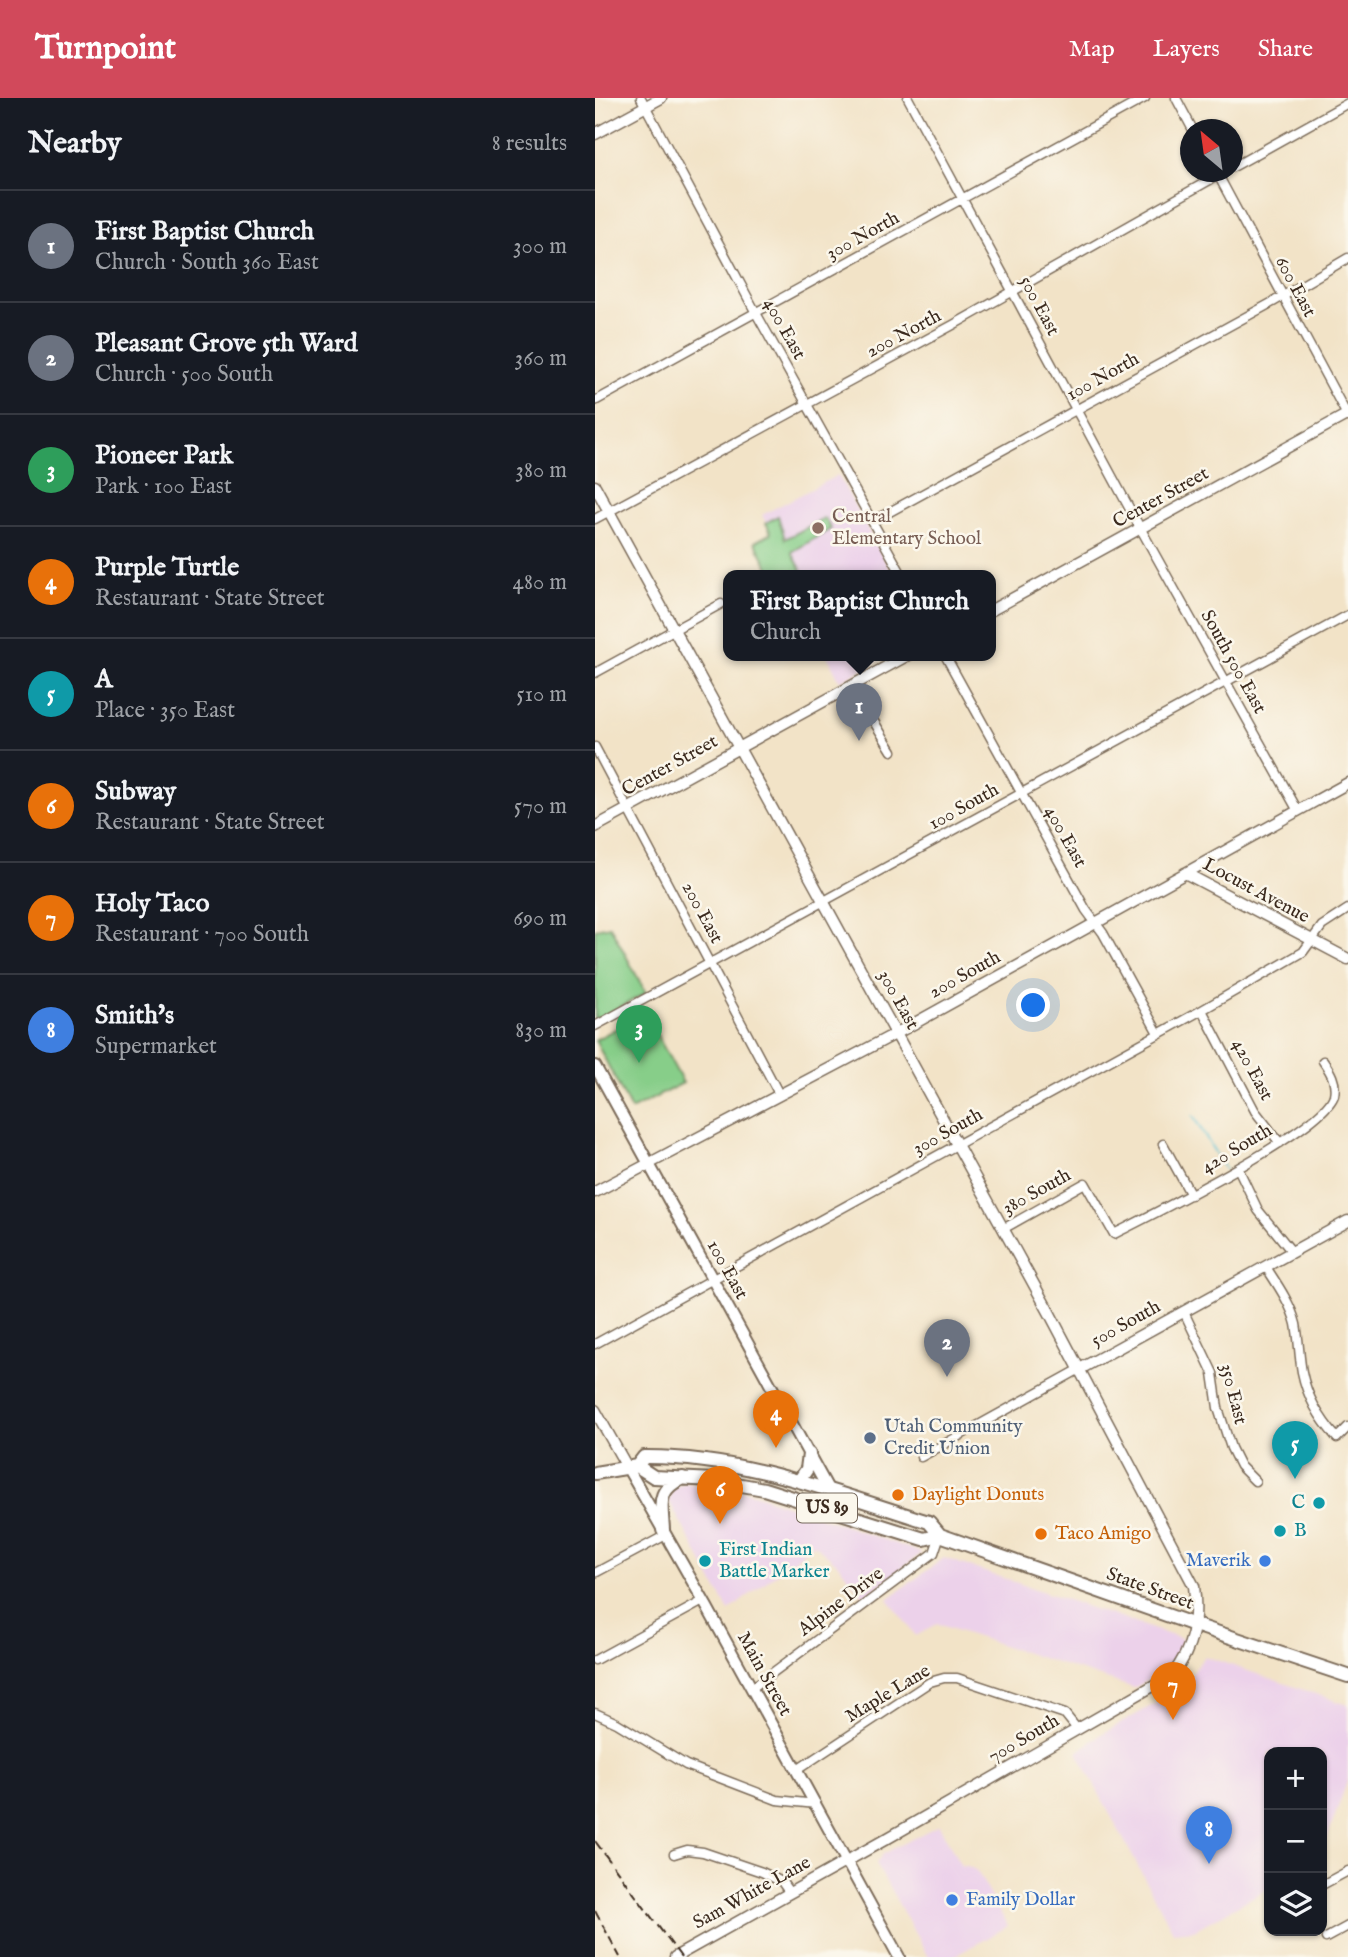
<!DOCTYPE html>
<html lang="en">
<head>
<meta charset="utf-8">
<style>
	body { margin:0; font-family:"IM FELL English",serif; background:#242831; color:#f1f3f6 }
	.controls { position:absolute; right:21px; bottom:21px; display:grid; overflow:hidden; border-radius:14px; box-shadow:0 2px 5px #0004 }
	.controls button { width:63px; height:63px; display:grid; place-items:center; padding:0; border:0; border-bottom:2px solid #363941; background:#171b24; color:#f1f3f6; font:35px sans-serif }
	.compass { position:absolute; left:585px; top:21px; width:63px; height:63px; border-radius:50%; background:#171b24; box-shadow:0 2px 5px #0004; rotate:331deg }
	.you { position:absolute; left:439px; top:908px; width:24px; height:24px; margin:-18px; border:5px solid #fff; border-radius:50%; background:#1a73e8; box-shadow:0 0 0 10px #1a73e833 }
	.badge { display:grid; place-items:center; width:46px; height:46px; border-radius:50%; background:#d1495b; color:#fff; font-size:23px; font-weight:700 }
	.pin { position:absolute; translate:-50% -58px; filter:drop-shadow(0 2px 4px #0008) }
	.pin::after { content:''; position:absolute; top:37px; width:24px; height:21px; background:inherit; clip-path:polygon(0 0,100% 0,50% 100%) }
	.popup { position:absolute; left:128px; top:472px; width:273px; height:91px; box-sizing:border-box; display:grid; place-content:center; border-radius:14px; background:#171b24; filter:drop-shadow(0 2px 5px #0005); font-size:23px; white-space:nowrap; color:#9ea1a6 }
	.popup b { font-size:26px; color:#f1f3f6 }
	.popup::after { content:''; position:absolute; left:50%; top:100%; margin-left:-14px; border:14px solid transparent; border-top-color:#171b24 }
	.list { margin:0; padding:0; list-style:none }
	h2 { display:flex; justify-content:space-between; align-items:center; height:91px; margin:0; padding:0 28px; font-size:30px }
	h2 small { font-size:23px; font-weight:400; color:#9ea1a6 }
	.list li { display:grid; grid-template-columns:46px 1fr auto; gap:21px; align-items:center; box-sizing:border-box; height:112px; padding:0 28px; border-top:2px solid #363941 }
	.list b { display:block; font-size:26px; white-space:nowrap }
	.list p { margin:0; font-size:23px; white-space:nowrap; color:#9ea1a6 }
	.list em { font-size:23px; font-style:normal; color:#9ea1a6 }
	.icon { flex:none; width:38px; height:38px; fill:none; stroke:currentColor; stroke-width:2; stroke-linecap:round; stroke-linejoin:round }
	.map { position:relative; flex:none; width:753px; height:1859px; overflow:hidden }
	header { display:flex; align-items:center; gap:42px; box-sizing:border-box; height:98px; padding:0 35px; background:#d1495b; color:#fff }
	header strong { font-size:33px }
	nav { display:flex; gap:38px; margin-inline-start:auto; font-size:24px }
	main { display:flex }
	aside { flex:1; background:#171b24 }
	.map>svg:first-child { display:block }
	.built { fill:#ecd1ea }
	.green { fill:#87ce89; stroke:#617c54; stroke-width:2 }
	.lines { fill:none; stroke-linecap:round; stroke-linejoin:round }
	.stream { stroke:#59c2d6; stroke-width:2 }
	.minor-casing { stroke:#7b6b59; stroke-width:11 }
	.tertiary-casing { stroke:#7b6b59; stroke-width:13 }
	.secondary-casing { stroke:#7b6b59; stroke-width:14 }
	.primary-casing { stroke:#7b6b59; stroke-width:16 }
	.minor { stroke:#fff; stroke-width:8 }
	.tertiary { stroke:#fff; stroke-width:10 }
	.secondary { stroke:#fff; stroke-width:10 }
	.primary { stroke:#fff; stroke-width:12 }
	.rail { stroke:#3b2a1e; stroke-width:2; stroke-dasharray:10 5; stroke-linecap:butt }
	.education-dot { fill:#8d6e63; stroke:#fbf7ec; stroke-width:2.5 }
	.service-dot { fill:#5c6f8a; stroke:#fbf7ec; stroke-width:2.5 }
	.food-dot { fill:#e8710a; stroke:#fbf7ec; stroke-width:2.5 }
	.culture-dot { fill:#0f9aa8; stroke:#fbf7ec; stroke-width:2.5 }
	.shop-dot { fill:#3f7fe0; stroke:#fbf7ec; stroke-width:2.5 }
	.labels { text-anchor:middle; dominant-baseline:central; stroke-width:5; stroke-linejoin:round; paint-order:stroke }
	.shield { fill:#fbf7ec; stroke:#75685c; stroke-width:2 }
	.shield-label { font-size:18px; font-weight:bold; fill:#3b2a1e }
	.street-label { font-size:19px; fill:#3b2a1e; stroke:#fbf7ec }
	.education-label { font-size:19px; fill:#785e54; stroke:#fbf7ec; text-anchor:start }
	.service-label { font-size:19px; fill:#4e5e75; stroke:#fbf7ec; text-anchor:start }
	.food-label { font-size:19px; fill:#c56008; stroke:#fbf7ec; text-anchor:start }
	.culture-label { font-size:19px; fill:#0d838f; stroke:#fbf7ec; text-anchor:start }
	.shop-label { font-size:19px; fill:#366cbe; stroke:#fbf7ec; text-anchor:end }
</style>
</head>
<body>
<header>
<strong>Turnpoint</strong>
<nav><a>Map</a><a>Layers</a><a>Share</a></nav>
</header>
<main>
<aside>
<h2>Nearby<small>8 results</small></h2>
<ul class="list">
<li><span class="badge" style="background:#6b7280">1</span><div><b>First Baptist Church</b><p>Church · South 360 East</p></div><em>300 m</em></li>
<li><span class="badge" style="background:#6b7280">2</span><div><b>Pleasant Grove 5th Ward</b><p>Church · 500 South</p></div><em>360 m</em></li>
<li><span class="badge" style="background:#2e9e5b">3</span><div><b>Pioneer Park</b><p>Park · 100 East</p></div><em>380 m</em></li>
<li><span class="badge" style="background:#e8710a">4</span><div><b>Purple Turtle</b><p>Restaurant · State Street</p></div><em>480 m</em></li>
<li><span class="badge" style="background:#0f9aa8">5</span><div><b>A</b><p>Place · 350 East</p></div><em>510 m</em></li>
<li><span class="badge" style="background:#e8710a">6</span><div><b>Subway</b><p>Restaurant · State Street</p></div><em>570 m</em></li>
<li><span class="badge" style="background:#e8710a">7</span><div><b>Holy Taco</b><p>Restaurant · 700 South</p></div><em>690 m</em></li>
<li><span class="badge" style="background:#3f7fe0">8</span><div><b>Smith's</b><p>Supermarket</p></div><em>830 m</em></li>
</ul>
</aside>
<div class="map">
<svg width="753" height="1859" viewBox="0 0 753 1859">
	<rect width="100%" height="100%" fill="#fbf7ec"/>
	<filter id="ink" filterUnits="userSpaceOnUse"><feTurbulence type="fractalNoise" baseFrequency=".0143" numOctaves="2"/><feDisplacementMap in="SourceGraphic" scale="14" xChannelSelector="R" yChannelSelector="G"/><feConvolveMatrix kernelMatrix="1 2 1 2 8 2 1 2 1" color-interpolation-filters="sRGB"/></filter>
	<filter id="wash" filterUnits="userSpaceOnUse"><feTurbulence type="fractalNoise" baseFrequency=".00686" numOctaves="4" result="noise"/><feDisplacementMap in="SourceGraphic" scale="28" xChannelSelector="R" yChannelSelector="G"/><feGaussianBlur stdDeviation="1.57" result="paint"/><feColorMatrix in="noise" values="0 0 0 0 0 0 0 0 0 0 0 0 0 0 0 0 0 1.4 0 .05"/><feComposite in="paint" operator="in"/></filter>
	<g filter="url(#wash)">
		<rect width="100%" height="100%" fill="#f2e3c7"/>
		<!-- built -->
		<path class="built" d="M243 377 298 477H178L160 444 176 435 167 417Z
			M232 557H294L245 583Z
			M90 1385 151 1393 327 1455 269 1499 243 1466 219 1446 134 1513 74 1403 78 1390Z
			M349 1460 587 1541 583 1556 567 1574 539 1590 342 1526 321 1538 293 1501Z
			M609 1558 753 1607V1681L727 1754V1654H674V1790L599 1832 578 1834 482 1654 507 1636 588 1590Z
			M344 1727 366 1768H373L382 1773 413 1828 358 1859H333L281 1765 288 1756Z"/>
		<!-- green -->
		<path class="green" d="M183 418 190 441 230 420 236 431 197 454 209 477H178L160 444 176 435 171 425Z
			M15 828 51 895 0 923V831Z
			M50 915 88 985 36 1012 0 942Z"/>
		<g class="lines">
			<!-- stream -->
			<path class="stream" d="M598 1018 630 1071"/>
		</g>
	</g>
	<g filter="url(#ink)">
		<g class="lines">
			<defs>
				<path id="minor" d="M46 0 161 215 307 477
					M313 0 538 417 703 713
					M581 0 598 32
					M638 69 753 5
					M622 75 753 319
					M0 303 550 0
					M0 421 358 227 629 74
					M278 423 678 204 753 160
					M350 557 491 812 508 835 563 935
					M0 575 126 506
					M257 588 297 653
					M0 649 184 996
					M607 912 660 1013 685 1045
					M0 928 753 517
					M568 1046 596 1097
					M643 1070 663 1112 697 1154
					M408 1131 490 1085 519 1136C556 1117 730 1031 739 997 742 984 735 973 728 963
					M671 1169C682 1186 696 1206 701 1226 704 1242 704 1258 707 1274 712 1299 725 1321 742 1340L753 1329
					M589 1214 618 1275 623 1310 636 1350 645 1368 660 1383
					M0 1246 607 912 708 854 727 828 753 811
					M326 1359 485 1271
					M0 1475 71 1437
					M0 1562 108 1503
					M157 1590 339 1455 345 1437
					M0 1615 22 1625 91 1667 182 1702 221 1706
					M202 1672 335 1584 349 1580H362L470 1616 482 1631
					M79 1756 92 1752 108 1754 167 1774 187 1784 194 1794
					M727 1787 753 1773
					M731 1840 753 1828"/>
				<path id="tertiary" d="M0 36 66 0
					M0 388 454 1214 599 1488C603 1521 599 1550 577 1577L293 1740 80 1859
					M395 513 753 316
					M0 729 313 557
					M590 775 753 861
					M0 1094 302 935 753 685
					M485 1271 753 1123
					M0 1312 32 1369"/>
				<path id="secondary" d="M0 968 234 1393
					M32 1369 112 1509 304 1859"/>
				<path id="primary" d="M42 1368 59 1379 119 1382 169 1391 329 1441 345 1437 600 1527 753 1578
					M42 1368 49 1359C149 1358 240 1395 334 1424L345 1437
					M0 1375 42 1368
					M204 1383 212 1371 214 1356
					M68 1432C67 1407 60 1392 88 1380"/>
			</defs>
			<!-- minor casing -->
			<use href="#minor" class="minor-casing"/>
			<!-- tertiary casing -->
			<use href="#tertiary" class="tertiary-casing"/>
			<!-- secondary casing -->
			<use href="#secondary" class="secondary-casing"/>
			<!-- primary casing -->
			<use href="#primary" class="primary-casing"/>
			<!-- minor -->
			<use href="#minor" class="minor"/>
			<!-- tertiary -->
			<use href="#tertiary" class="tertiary"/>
			<!-- secondary -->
			<use href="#secondary" class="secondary"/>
			<!-- primary -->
			<use href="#primary" class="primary"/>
			<!-- rail -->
			<path class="rail" d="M0 1743 86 1859
				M0 1813 25 1859"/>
		</g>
	</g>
	<!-- markers -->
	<circle class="education-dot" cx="223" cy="430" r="7"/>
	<circle class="service-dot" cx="275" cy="1340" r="7"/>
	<g class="food-dot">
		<circle cx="303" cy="1397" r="7"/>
		<circle cx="446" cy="1436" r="7"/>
	</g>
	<g class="culture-dot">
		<circle cx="724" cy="1405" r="7"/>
		<circle cx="685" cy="1433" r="7"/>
		<circle cx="110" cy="1463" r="7"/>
	</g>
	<g class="shop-dot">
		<circle cx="670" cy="1463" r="7"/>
		<circle cx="357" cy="1802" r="7"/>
	</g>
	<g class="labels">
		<!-- shield labels -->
		<rect class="shield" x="202" y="1395.5" width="60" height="29" rx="5"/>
		<g class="shield-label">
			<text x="232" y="1410">US 89</text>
		</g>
		<!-- street labels -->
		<g class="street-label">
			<text transform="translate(268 138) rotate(-29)">300 North</text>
			<text transform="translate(700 189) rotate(62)">600 East</text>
			<text transform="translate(444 208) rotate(62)">500 East</text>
			<text transform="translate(189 231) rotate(61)">400 East</text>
			<text transform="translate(309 236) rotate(-28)">200 North</text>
			<text transform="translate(508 279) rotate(-29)">100 North</text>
			<text transform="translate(566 400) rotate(-29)">Center Street</text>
			<text transform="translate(638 564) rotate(61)">South 500 East</text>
			<text transform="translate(75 668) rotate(-29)">Center Street</text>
			<text transform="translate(369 709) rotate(-29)">100 South</text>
			<text transform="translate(470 739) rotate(61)">400 East</text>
			<text transform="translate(661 793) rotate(28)">Locust Avenue</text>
			<text transform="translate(107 815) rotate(62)">200 East</text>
			<text transform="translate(370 877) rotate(-29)">200 South</text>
			<text transform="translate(303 902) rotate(61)">300 East</text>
			<text transform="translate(657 972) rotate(62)">420 East</text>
			<text transform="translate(353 1034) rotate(-29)">300 South</text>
			<text transform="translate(642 1051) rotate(-31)">420 South</text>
			<text transform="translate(442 1094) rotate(-29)">380 South</text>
			<text transform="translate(132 1172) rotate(61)">100 East</text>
			<text transform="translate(531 1226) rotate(-29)">500 South</text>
			<text transform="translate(638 1296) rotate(76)">350 East</text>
			<text transform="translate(555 1491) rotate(20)">State Street</text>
			<text transform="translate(246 1504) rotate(-37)">Alpine Drive</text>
			<text transform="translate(169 1576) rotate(61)">Main Street</text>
			<text transform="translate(293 1596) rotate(-31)">Maple Lane</text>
			<text transform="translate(429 1641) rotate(-30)">700 South</text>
			<text transform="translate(157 1795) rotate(-29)">Sam White Lane</text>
		</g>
		<!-- education labels -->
		<g class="education-label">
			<text x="237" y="419">Central<tspan x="237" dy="22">Elementary School</tspan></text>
		</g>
		<!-- service labels -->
		<g class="service-label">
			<text x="289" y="1329">Utah Community<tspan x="289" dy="22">Credit Union</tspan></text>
		</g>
		<!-- food labels -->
		<g class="food-label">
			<text x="317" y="1397">Daylight Donuts</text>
			<text x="460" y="1436">Taco Amigo</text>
		</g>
		<!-- culture labels -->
		<g class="culture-label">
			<text x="710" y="1405" text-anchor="end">C</text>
			<text x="699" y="1433">B</text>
			<text x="124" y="1452">First Indian<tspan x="124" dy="22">Battle Marker</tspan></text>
		</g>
		<!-- shop labels -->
		<g class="shop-label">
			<text x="656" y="1463">Maverik</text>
			<text x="371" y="1802" text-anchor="start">Family Dollar</text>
		</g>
	</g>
</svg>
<div class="controls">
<button>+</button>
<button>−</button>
<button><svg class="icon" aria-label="layers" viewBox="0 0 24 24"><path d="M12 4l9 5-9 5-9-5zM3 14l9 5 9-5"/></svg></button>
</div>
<svg class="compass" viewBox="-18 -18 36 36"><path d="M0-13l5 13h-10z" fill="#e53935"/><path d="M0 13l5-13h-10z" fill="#9ea1a6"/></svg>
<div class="you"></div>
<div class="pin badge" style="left:264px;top:643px;background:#6b7280">1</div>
<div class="popup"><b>First Baptist Church</b>Church</div>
<div class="pin badge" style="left:352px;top:1279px;background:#6b7280">2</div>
<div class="pin badge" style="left:44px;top:965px;background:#2e9e5b">3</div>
<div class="pin badge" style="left:181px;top:1350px;background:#e8710a">4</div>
<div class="pin badge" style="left:700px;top:1381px;background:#0f9aa8">5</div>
<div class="pin badge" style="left:125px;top:1426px;background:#e8710a">6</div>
<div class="pin badge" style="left:578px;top:1622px;background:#e8710a">7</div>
<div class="pin badge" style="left:614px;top:1766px;background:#3f7fe0">8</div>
</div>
</main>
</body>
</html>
